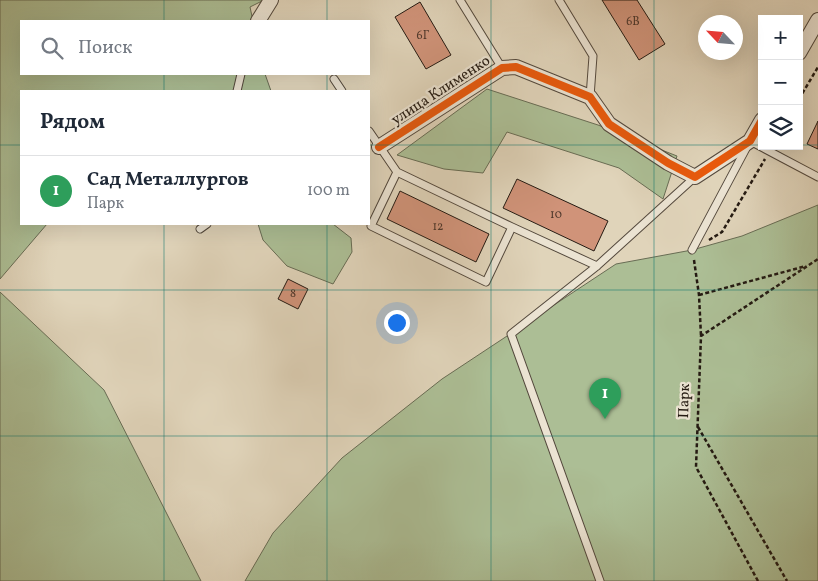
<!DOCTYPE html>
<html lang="ru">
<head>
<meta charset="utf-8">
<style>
	body { margin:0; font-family:Vollkorn,serif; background:#f6f6f7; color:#1f2937 }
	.controls { position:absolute; right:15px; top:15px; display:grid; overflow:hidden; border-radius:0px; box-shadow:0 5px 20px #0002 }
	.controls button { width:45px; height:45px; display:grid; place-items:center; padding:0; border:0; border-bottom:1px solid #e0e1e3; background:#fff; color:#1f2937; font:25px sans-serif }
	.compass { position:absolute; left:698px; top:15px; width:45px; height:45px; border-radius:50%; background:#fff; box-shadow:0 5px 20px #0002; rotate:296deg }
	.you { position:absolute; left:396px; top:322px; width:18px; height:18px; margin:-12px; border:4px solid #fff; border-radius:50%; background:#1a73e8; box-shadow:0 0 0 8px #1a73e833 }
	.badge { display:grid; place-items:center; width:32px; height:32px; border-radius:50%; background:#2563eb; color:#fff; font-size:16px; font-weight:700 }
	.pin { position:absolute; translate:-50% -41px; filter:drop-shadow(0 1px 2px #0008) }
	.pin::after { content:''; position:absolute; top:26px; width:18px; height:15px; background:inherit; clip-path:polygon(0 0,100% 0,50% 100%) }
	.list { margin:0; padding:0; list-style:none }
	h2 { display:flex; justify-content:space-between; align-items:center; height:65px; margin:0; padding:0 20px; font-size:21px }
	h2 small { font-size:16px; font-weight:400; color:#747a83 }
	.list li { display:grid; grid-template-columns:32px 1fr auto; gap:15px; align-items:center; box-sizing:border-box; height:70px; padding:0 20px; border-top:1px solid #e0e1e3 }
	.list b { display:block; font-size:19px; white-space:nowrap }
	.list p { margin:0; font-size:16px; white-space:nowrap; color:#747a83 }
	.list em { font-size:16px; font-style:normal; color:#747a83 }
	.icon { flex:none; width:28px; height:28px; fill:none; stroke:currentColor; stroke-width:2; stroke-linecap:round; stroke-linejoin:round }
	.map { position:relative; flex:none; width:818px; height:581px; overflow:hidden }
	.search { position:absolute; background:#fff; box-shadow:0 5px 20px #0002; left:20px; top:20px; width:350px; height:55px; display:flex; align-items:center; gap:12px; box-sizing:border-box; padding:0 18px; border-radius:0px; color:#747a83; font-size:19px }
	.panel { position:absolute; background:#fff; box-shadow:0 5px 20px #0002; left:20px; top:90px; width:350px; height:135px; border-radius:0px }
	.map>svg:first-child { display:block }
	.green { fill:#acbe95; stroke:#686c54 }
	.building { fill:#d09379; stroke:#241a12 }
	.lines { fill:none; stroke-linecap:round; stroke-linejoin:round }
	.service-casing { stroke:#53483c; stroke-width:9 }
	.minor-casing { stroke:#53483c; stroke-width:16 }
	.path { stroke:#241a12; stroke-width:2.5; stroke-dasharray:4 2.5; stroke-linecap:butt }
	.service { stroke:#ebe3d2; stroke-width:7 }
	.minor { stroke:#ebe3d2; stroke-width:14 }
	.cycleway-casing { stroke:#ebe3d2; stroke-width:11 }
	.cycleway { stroke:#e8590c; stroke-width:8 }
	.grid { fill:none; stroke:#0f766e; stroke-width:1; stroke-opacity:0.55 }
	.labels { text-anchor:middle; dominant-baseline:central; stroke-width:4.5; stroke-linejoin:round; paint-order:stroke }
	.number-label { font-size:12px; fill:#4f382c }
	.street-label { font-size:15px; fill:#241a12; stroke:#ebe3d2 }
</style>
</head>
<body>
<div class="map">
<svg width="818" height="581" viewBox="0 0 818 581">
	<rect width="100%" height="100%" fill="#e0d4ba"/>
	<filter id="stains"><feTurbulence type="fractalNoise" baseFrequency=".004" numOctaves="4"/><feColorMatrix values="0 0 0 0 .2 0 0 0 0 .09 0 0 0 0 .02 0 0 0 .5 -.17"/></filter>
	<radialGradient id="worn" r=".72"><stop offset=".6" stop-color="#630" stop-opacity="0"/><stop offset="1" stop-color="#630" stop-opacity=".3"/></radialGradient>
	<!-- green -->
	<path class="green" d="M0 0H264L250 7 253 21H21V74H265L271 91H21V224H47L0 279Z
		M487 89 598 125 677 156 663 199 619 168 507 132 483 173 444 169 397 155Z
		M818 205V581H245L273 533 342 458 442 379 616 264 692 250 742 236Z
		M258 224H333L351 238 352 252 333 284 287 266 263 240Z
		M0 292 104 390 201 581H0Z"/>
	<!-- building -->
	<path class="building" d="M602 0H637L665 44 639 60Z
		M420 2 451 55 426 69 395 17Z
		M818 121V149L807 144Z
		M517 179 608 221 594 251 503 208Z
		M400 191 489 234 476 262 387 219Z
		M288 279 308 289 298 309 278 299Z"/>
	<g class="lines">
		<defs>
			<path id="service" d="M460 0 502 68
				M559 0 593 56 590 97
				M334 79 342 91
				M237 91 241 74
				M369 131 397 172 512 227 597 266
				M397 172 371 226 486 282 512 227
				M200 229 207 224
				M692 250 750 141 818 177
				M600 581 511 334 597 266 695 177"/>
			<path id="minor" d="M258 21 271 0
				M799 53 818 20
				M379 147 502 68 516 67 590 97 609 124 668 163 695 177 750 141 762 120"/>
		</defs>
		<!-- service casing -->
		<use href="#service" class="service-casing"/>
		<!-- minor casing -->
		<use href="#minor" class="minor-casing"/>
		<!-- path -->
		<path class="path" d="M799 99 818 67
			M709 240 722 232 765 159
			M694 260 699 295 701 336
			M699 295 806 266
			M698 427 787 581
			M758 581 696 467 701 336 818 259"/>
		<!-- service -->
		<use href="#service" class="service"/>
		<!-- minor -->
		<use href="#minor" class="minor"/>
		<defs>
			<path id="cycleway" d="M379 147 502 68 516 67 590 97 609 124 668 163 695 177 750 141 762 120"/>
		</defs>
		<!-- cycleway casing -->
		<use href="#cycleway" class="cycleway-casing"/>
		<!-- cycleway -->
		<use href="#cycleway" class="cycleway"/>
	</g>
	<!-- grid -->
	<path class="grid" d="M164 0V21M327 0V21M491 0V581M654 0V581M164 74V91M327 74V91M0 145H21M369 145H762M799 145H818M164 224V581M327 224V581M0 290H818M0 436H818"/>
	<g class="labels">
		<!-- number labels -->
		<g class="number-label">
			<text x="633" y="22">6В</text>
			<text x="423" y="36">6Г</text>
			<text x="556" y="215">10</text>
			<text x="438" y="227">12</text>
			<text x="293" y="294">8</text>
		</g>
		<!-- street labels -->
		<g class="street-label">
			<text transform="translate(441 91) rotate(-33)">улица Клименко</text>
			<text transform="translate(685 401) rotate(-88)">Парк</text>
		</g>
	</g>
	<rect width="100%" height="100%" filter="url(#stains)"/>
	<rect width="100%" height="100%" fill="url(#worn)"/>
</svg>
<div class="controls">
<button>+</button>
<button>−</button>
<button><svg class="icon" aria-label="layers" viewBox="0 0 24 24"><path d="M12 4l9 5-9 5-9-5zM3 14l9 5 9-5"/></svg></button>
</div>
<svg class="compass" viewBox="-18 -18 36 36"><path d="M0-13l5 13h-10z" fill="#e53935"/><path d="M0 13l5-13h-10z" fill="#747a83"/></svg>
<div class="you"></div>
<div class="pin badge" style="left:605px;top:419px;background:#2e9e5b">1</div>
<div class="search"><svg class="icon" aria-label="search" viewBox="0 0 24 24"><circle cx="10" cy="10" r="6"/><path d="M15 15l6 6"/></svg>Поиск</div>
<section class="panel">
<h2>Рядом<small></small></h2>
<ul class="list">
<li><span class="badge" style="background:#2e9e5b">1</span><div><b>Сад Металлургов</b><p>Парк</p></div><em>100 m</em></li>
</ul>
</section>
</div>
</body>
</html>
